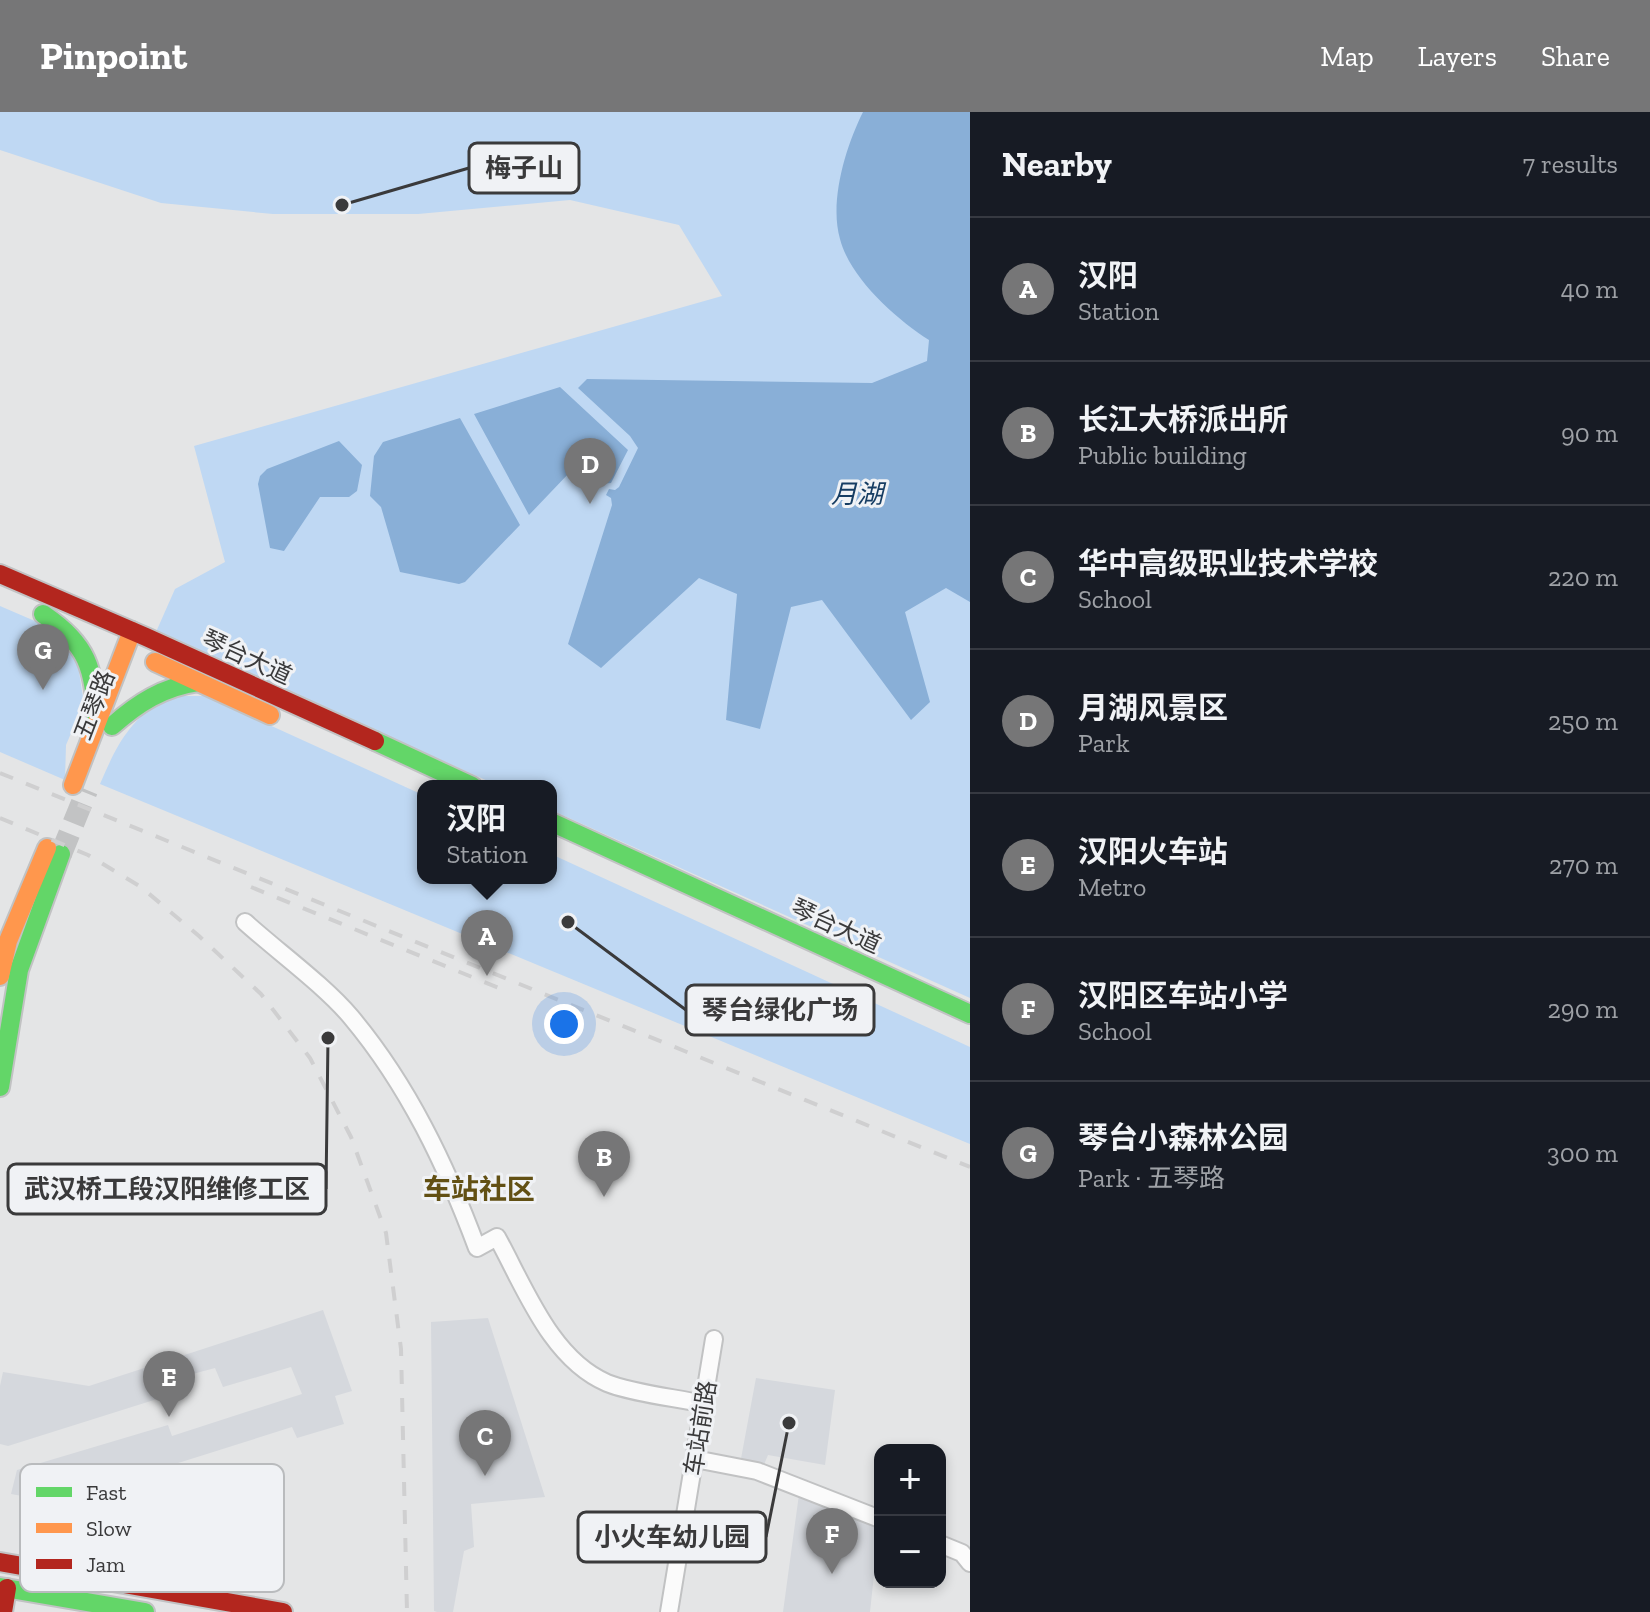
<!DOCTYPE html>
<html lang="en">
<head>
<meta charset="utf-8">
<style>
	body { margin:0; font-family:"Zilla Slab","Noto Sans SC",serif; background:#20242c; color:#f1f3f6 }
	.controls { position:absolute; right:24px; bottom:24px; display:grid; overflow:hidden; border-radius:16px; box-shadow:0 4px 12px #0003 }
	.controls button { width:72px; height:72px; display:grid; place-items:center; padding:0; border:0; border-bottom:2px solid #363941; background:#171b24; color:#f1f3f6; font:40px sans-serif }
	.you { position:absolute; left:564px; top:912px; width:28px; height:28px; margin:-20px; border:6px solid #fff; border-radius:50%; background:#1a73e8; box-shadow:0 0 0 12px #1a73e833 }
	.badge { display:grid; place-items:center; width:52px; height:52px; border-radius:50%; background:#767677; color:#fff; font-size:26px; font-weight:700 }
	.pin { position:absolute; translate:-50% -66px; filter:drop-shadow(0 2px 4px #0008) }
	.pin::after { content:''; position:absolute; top:42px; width:28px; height:24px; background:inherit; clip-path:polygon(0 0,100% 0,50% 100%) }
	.popup { position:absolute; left:417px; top:668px; width:140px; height:104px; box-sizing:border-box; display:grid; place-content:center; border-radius:16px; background:#171b24; filter:drop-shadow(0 2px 6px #0005); font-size:26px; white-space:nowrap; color:#9ea1a6 }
	.popup b { font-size:30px; color:#f1f3f6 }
	.popup::after { content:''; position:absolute; left:50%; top:100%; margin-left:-16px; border:16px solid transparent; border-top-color:#171b24 }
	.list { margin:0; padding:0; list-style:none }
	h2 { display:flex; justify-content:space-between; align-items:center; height:104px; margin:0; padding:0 32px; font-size:34px }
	h2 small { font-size:26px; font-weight:400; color:#9ea1a6 }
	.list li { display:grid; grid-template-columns:52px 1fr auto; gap:24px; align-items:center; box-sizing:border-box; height:144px; padding:0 32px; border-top:2px solid #363941 }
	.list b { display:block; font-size:30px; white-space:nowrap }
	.list p { margin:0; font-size:26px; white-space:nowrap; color:#9ea1a6 }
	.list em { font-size:26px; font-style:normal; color:#9ea1a6 }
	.map { position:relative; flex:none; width:970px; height:1500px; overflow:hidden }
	header { display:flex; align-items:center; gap:48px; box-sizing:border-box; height:112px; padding:0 40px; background:#767677; color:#fff }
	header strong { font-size:38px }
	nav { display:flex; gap:44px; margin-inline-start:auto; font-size:28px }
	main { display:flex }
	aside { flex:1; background:#171b24 }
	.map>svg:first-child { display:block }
	.built { fill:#d5d8dd }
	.green { fill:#bfd8f3 }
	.water { fill:#89afd7 }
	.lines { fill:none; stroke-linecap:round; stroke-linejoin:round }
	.secondary-tunnel { stroke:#c2c3c4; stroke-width:22; stroke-dasharray:22 11; stroke-linecap:butt }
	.street-casing { stroke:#c1c2c3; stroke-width:20 }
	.fast-casing { stroke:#c1c2c3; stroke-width:22 }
	.slow-casing { stroke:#c1c2c3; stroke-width:22 }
	.jam-casing { stroke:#c1c2c3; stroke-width:22 }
	.street { stroke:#fbfbfb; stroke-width:16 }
	.fast { stroke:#63d668; stroke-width:18 }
	.slow { stroke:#ff974d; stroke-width:18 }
	.jam { stroke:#b3261e; stroke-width:18 }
	.rail { stroke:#cfcfd0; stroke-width:4; stroke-dasharray:14 14; stroke-linecap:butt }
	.labels { text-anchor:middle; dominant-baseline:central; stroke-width:6; stroke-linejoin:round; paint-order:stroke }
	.street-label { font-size:24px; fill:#3a3a3b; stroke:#f0f2f5 }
	.water-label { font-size:26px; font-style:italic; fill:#163d63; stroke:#f0f2f5 }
	.quarter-label { font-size:28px; font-weight:bold; fill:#625014; stroke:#f0f2f5 }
	.key { fill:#f0f2f5; stroke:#b9bbbd; stroke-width:2 }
	.key-label { font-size:22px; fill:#3a3a3b }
	.leader { fill:none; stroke:#3a3a3b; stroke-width:3 }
	.callout-dot { fill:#3a3a3b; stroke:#f0f2f5; stroke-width:3 }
	.callout { fill:#f0f2f5; stroke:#3a3a3b; stroke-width:3 }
	.callout-label { font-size:26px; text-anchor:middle; font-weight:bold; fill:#3a3a3b }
</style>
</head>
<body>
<header>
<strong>Pinpoint</strong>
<nav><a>Map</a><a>Layers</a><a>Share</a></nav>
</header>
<main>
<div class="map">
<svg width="970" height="1500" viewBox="0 0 970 1500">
	<rect width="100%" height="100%" fill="#e4e5e6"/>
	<!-- built -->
	<path class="built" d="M323 1198 352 1279 335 1284 344 1312 297 1326 292 1315 156 1358 153 1371 96 1363 89 1396 11 1382 17 1358 168 1313 172 1324 302 1282 291 1255 223 1275 215 1256 189 1263 192 1276 8 1334 0 1332V1274L3 1260 89 1274Z
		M488 1206 545 1385 471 1392 474 1435 464 1439 453 1500H437L434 1499 431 1210Z
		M756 1266 835 1278 825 1353 768 1343 763 1355 740 1352Z
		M800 1375 880 1407 870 1500H783Z"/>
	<!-- green -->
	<path class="green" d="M0 0H970V886L551 698V674H499L156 520 175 477 225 450 194 334 722 184 679 113 570 88 418 102H273L161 91 0 38Z
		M0 494 51 516 76 541 84 591 66 633 65 668 0 640Z
		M163 584H206L423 683V766H551V742L970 935V1032L100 672C119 628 127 615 163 584Z"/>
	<!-- water -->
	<path class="water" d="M863 0H970V490L946 476 905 500 930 590 911 608 822 488 791 495 760 617 726 608 737 482 699 466 601 556 568 532 612 393 611 386 606 383 609 377 615 378 619 375 638 336 630 324 578 276 587 267 872 271 927 249 929 228C896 207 850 166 840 127 829 89 846 34 863 0Z
		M560 275 628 338 611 371C596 374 586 357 571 359L529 403 474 302Z
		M460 306 520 413 465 470 459 472 400 460 381 395 370 384 374 344 383 330Z
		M339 329 362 353 357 379 349 385H320L284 439 270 436 258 372 260 364 267 357Z"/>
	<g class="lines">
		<!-- secondary-tunnel -->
		<path class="secondary-tunnel" d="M61 742 87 678"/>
		<defs>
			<path id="street" d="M245 810C277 839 324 873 351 905 408 973 446 1053 477 1136L497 1125C525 1176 551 1247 607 1271 631 1281 677 1286 704 1292
				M695 1347 757 1359 880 1407
				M940 1432 962 1441 970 1451
				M669 1500 714 1227"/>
			<path id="fast" d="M43 502C89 534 93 555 97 609
				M112 614C138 591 163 575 198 570
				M375 629 472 674
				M551 710 970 902
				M0 975 19 858 61 742
				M0 1475 145 1500"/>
			<path id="slow" d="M155 550 270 603
				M73 673 132 519
				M0 864 8 829 47 736"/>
			<path id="jam" d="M0 462 146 525 375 629
				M0 1450 283 1500
				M3 1500 7 1476"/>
		</defs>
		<!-- street casing -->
		<use href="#street" class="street-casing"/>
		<!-- fast casing -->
		<use href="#fast" class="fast-casing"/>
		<!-- slow casing -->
		<use href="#slow" class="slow-casing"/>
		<!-- jam casing -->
		<use href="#jam" class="jam-casing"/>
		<!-- street -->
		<use href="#street" class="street"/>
		<!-- fast -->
		<use href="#fast" class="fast"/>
		<!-- slow -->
		<use href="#slow" class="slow"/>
		<!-- jam -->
		<use href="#jam" class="jam"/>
		<!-- rail -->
		<path class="rail" d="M0 661 970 1055
			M0 706 88 743 141 775 199 824 261 882 310 946 351 1025 386 1121 401 1237 407 1500
			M251 775 499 876"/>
	</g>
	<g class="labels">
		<!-- street labels -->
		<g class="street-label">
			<text transform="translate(247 545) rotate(25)">琴台大道</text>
			<text transform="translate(94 593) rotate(-69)">五琴路</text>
			<text transform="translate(836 814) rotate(25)">琴台大道</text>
			<text transform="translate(700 1316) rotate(-81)">车站前路</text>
		</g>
		<!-- water labels -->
		<g class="water-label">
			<text x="857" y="382">月湖</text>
		</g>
		<!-- quarter labels -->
		<g class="quarter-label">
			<text x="479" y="1077">车站社区</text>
		</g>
	</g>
	<!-- legend -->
	<rect x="20" y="1352" width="264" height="128" rx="12" class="key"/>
	<rect x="36" y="1375" width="36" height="10" fill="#63d668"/>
	<rect x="36" y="1411" width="36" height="10" fill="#ff974d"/>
	<rect x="36" y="1447" width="36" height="10" fill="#b3261e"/>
	<g class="key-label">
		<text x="86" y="1388">Fast</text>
		<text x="86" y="1424">Slow</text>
		<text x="86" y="1460">Jam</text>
	</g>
	<!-- callouts -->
	<path class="leader" d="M342 93L469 56M568 810L686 898M328 926L326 1077M789 1311L766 1425"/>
	<g class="callout-dot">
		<circle cx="342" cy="93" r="8"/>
		<circle cx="568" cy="810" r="8"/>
		<circle cx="328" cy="926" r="8"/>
		<circle cx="789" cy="1311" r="8"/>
	</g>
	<g class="callout">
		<rect x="469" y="31" width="110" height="50" rx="8"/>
		<rect x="686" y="873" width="188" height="50" rx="8"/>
		<rect x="8" y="1052" width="318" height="50" rx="8"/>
		<rect x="578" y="1400" width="188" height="50" rx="8"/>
	</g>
	<g class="callout-label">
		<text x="524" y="65">梅子山</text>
		<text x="780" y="907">琴台绿化广场</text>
		<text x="167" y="1086">武汉桥工段汉阳维修工区</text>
		<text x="672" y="1434">小火车幼儿园</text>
	</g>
</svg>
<div class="controls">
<button>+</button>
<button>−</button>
</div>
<div class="you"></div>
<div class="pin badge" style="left:487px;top:864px">A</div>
<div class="popup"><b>汉阳</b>Station</div>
<div class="pin badge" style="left:604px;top:1085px">B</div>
<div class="pin badge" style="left:485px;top:1364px">C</div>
<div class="pin badge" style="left:590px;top:392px">D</div>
<div class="pin badge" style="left:169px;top:1305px">E</div>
<div class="pin badge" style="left:832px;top:1462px">F</div>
<div class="pin badge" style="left:43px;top:578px">G</div>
</div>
<aside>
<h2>Nearby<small>7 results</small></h2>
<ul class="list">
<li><span class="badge">A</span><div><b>汉阳</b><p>Station</p></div><em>40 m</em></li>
<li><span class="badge">B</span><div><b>长江大桥派出所</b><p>Public building</p></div><em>90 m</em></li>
<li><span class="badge">C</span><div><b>华中高级职业技术学校</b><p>School</p></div><em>220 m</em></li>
<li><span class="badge">D</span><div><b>月湖风景区</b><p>Park</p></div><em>250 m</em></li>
<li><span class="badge">E</span><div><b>汉阳火车站</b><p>Metro</p></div><em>270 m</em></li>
<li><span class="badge">F</span><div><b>汉阳区车站小学</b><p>School</p></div><em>290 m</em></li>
<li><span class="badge">G</span><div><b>琴台小森林公园</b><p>Park · 五琴路</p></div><em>300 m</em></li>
</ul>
</aside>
</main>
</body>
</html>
